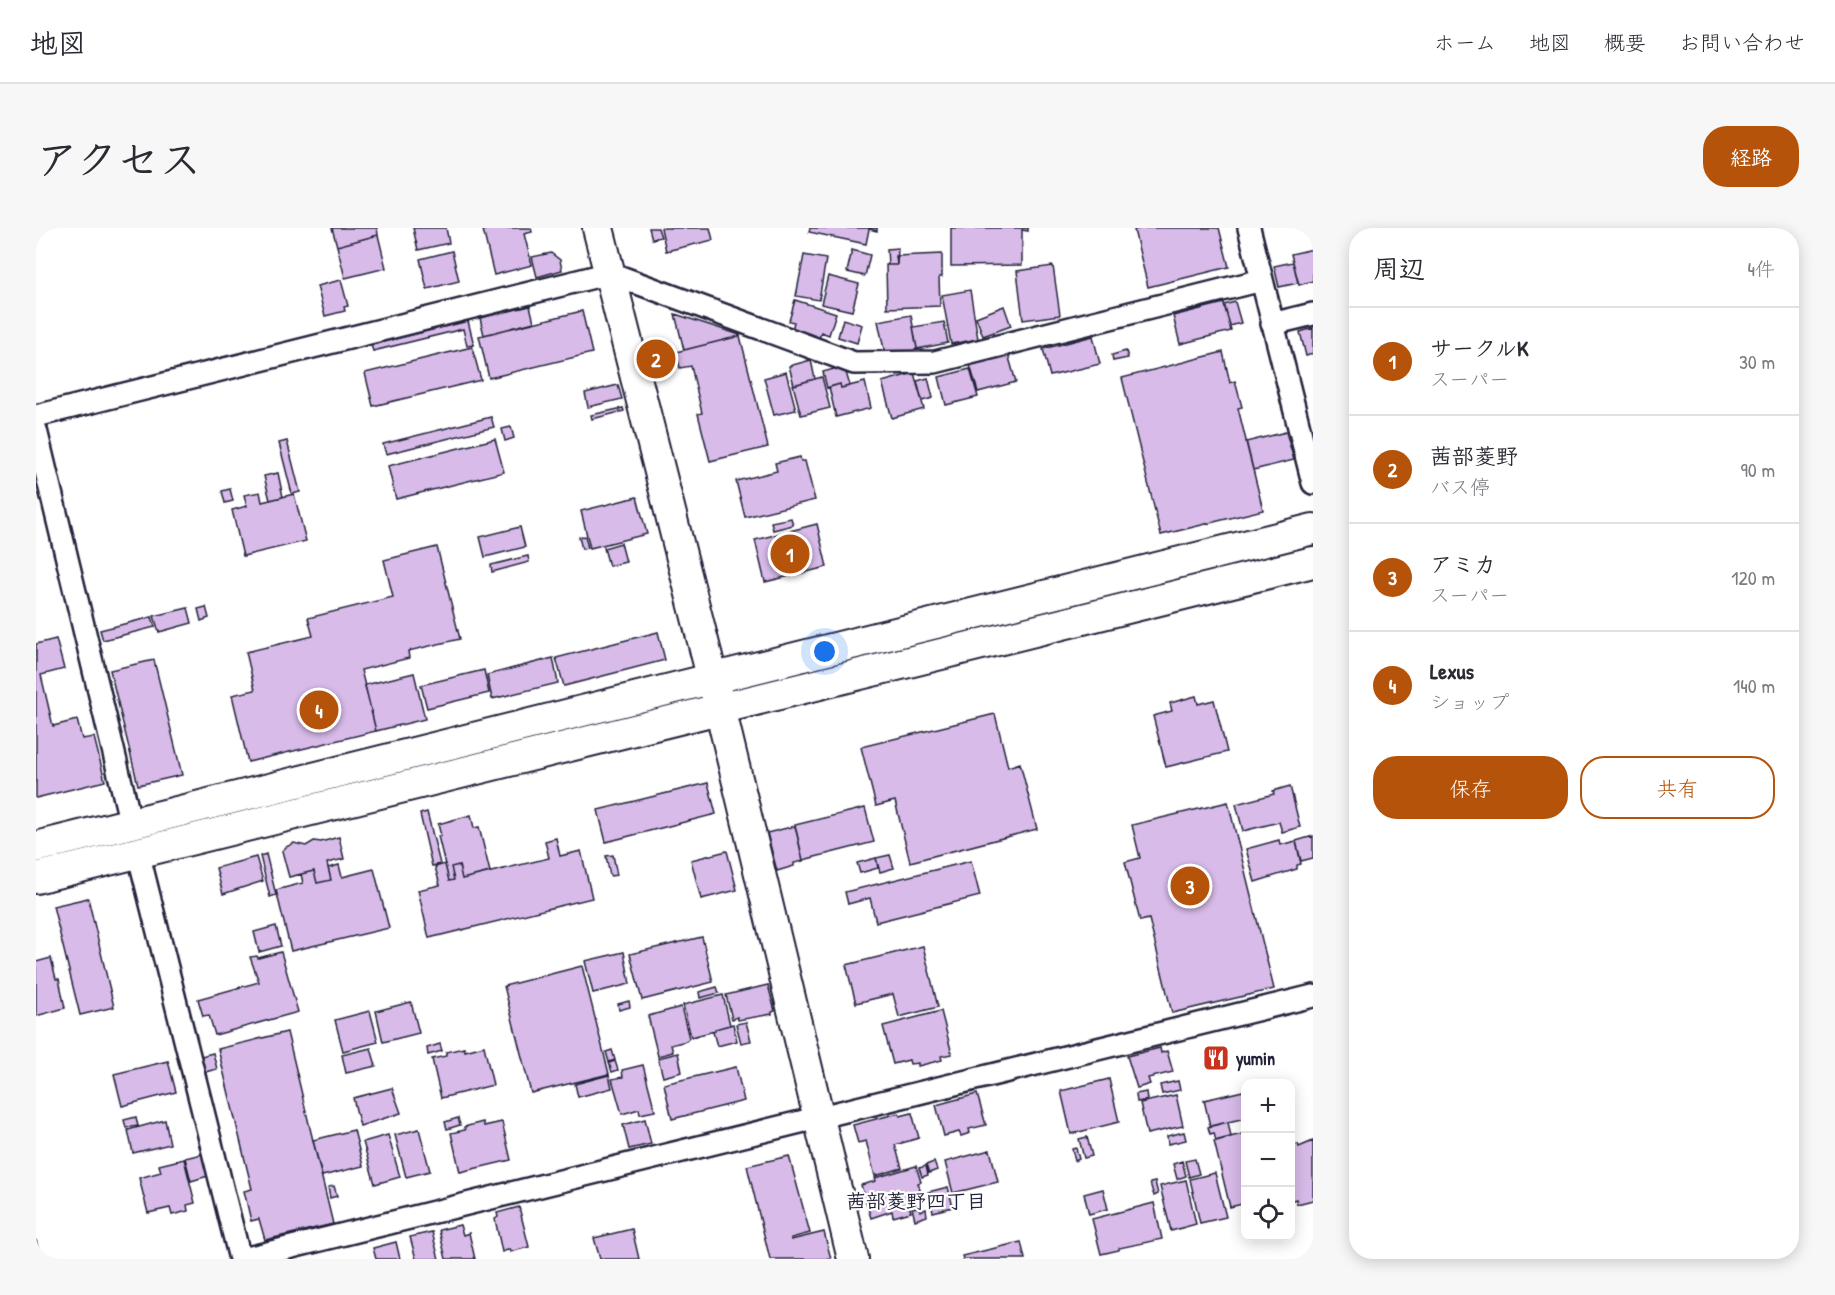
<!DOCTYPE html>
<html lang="ja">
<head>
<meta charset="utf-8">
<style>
	body { margin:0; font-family:"Patrick Hand","Klee One",sans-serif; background:#f7f7f7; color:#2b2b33 }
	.controls { position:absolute; right:18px; bottom:18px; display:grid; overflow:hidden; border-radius:12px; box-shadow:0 3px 15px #0003 }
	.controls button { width:54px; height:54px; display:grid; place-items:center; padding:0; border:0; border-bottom:2px solid #e1e1e2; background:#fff; color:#2b2b33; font:30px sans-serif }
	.you { position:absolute; left:789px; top:424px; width:21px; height:21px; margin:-15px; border:4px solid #fff; border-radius:50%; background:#1a73e8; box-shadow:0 0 0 9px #1a73e833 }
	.badge { display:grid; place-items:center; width:39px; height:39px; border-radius:50%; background:#b45309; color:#fff; font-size:20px; font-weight:700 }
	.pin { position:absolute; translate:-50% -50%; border:3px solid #fff; box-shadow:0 2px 6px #0006 }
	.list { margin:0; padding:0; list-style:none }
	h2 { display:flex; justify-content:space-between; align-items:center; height:78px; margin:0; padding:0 24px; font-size:26px }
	h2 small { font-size:20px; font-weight:400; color:#7c7c81 }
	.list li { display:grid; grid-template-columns:39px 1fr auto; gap:18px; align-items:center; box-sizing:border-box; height:108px; padding:0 24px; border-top:2px solid #e1e1e2 }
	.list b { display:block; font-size:22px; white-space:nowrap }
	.list p { margin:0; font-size:20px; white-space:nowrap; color:#7c7c81 }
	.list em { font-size:20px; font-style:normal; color:#7c7c81 }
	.actions { display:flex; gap:12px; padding:18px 24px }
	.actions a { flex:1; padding:14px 0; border:2px solid #b45309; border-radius:24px; text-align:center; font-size:21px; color:#b45309 }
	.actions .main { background:#b45309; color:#fff }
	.icon { flex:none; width:33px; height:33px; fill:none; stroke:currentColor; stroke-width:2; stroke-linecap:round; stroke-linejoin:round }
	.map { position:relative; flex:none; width:1277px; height:1031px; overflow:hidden; border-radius:24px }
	header { display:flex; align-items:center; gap:36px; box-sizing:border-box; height:84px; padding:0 30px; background:#fff; border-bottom:2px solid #e1e1e2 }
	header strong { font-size:28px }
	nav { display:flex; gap:33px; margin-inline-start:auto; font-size:21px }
	.intro { display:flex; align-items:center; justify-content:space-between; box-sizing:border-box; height:144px; padding:0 36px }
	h1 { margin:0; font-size:42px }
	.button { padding:15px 27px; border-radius:24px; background:#b45309; color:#fff; font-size:21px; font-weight:700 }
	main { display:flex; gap:36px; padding:0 36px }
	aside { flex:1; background:#fff; border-radius:24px; box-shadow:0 3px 15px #0003 }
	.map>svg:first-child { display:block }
	.building { fill:#d8bbe9; stroke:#22223b; stroke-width:1.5 }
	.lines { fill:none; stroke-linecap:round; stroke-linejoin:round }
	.street-casing { stroke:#22223b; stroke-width:26 }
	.secondary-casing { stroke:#22223b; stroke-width:34 }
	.street { stroke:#fff; stroke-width:21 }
	.secondary { stroke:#fff; stroke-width:30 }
	.labels { text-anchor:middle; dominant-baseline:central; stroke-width:4.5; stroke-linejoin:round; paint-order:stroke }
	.poi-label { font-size:18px; font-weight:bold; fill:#22223b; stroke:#fff; text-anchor:start }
	.neighbourhood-label { font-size:20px; font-weight:bold; fill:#22223b; stroke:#fff }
</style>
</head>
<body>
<header>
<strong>地図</strong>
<nav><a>ホーム</a><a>地図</a><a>概要</a><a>お問い合わせ</a></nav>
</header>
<div class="intro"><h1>アクセス</h1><a class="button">経路</a></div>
<main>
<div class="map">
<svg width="1277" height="1031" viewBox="0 0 1277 1031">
	<rect width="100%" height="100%" fill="#fff"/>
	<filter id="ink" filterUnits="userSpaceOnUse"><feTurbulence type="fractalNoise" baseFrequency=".0167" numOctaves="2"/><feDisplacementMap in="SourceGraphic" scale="12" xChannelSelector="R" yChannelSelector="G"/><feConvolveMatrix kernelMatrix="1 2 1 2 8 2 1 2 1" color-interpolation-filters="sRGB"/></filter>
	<g filter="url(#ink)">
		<!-- building -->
		<path class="building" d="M296 0H341L342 7 301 18Z
			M377 0H410L413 15 382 22Z
			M457 0H495L496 4 488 6 496 37 458 47 447 2Z
			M613 0H622L625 9 616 11Z
			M625 0H674L677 12 630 23Z
			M774 0H841V3L833 1 830 16 773 4Z
			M915 0H992V3L986 2V37L915 38Z
			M1106 0H1183L1193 39 1112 59 1098 2Z
			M342 7 350 40 309 50 301 18Z
			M862 20 861 37H852L851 21Z
			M1277 21V53L1263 57 1255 26Z
			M816 22 834 27 829 48 811 44Z
			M416 23 423 53 391 61 384 31Z
			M515 25 524 32 526 42 501 49 496 29Z
			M906 26V49H903L904 78 851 80 850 37H861L860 28Z
			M768 27 790 31 783 72 760 68Z
			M1257 34 1262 55 1243 59 1238 38Z
			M1017 38 1024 87 987 92 981 43Z
			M792 48 823 56 816 83 785 76Z
			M305 52 312 78 308 79 309 83 289 88 281 58Z
			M934 62 942 111 915 116 906 67Z
			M759 72 800 85 793 107 785 104 783 111 756 102 758 94 753 93Z
			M1199 74 1205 95 1194 98 1188 77Z
			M1188 75 1195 103 1144 116 1137 88Z
			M494 78 498 94 448 107 444 90Z
			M968 78 975 98 947 108 940 89Z
			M546 83 556 125 453 150 443 108Z
			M639 86 704 107V108L648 122Z
			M875 87 881 120 879 123 854 127 849 126 842 93Z
			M807 91 826 97 821 115 802 109Z
			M432 93 438 117 431 118 427 101 337 123 335 117Z
			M908 94 912 115 881 121 877 99Z
			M1277 100V126L1270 128 1264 104Z
			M704 108 732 219 674 233 662 186 666 185 655 138 644 140 640 124Z
			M1057 108 1064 136 1014 148 1007 121Z
			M436 119 445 152 337 178 329 145Z
			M1090 123 1092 130 1077 133 1076 127Z
			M1187 124 1194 155 1199 153 1206 179 1202 180 1227 282 1125 307 1086 150Z
			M972 126 980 154 942 164 934 137Z
			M775 132 779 151 758 157 753 138Z
			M805 139 809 141 814 158 805 160 804 156 791 160 787 144Z
			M934 141 942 169 910 177 903 149Z
			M750 144 760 182 738 187 728 150Z
			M878 145 888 181 856 190 846 154Z
			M786 149 794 180 765 187 757 157Z
			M892 150 897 170 886 173 881 153Z
			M829 154 835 180 800 189 793 159 804 156 805 160Z
			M582 157 586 171 552 179 549 165Z
			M587 180 588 183 556 191 555 187Z
			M455 189 458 199 350 226 347 216Z
			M475 199 478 210 469 213 466 201Z
			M1250 204 1258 232 1217 242 1210 214Z
			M459 211 468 244 360 271 352 238Z
			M251 213 264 264 256 266 243 215Z
			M764 229 765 233H769L779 272 709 289 700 253 741 243 739 235Z
			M242 245 247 269 234 272 228 248Z
			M194 261 197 273 189 275 186 263Z
			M224 264 226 274 258 266 270 313 207 328 196 282 211 278 208 267Z
			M601 269 611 306 554 320 545 283Z
			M755 290 757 297 737 302 735 294Z
			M781 296 791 339 729 354 719 312Z
			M484 299 489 319 449 329 444 309Z
			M549 308 552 320 546 321 543 309Z
			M585 315 590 334 573 338 568 320Z
			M401 319 424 411 372 423 373 430 325 442 340 503 212 534 196 467 219 462 210 424 277 408 272 390 357 369 348 332Z
			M492 328 493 334 456 344 455 337Z
			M170 379 173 390 165 393 162 381Z
			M152 380 156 395 123 404 118 388Z
			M116 389 119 399 67 412 64 402Z
			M622 404 629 432 528 458 520 430Z
			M20 411 28 441 5 447 17 498 41 492 46 511 58 509 69 553 0 570V416Z
			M517 430 522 455 456 471 451 447Z
			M118 432 146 547 102 557 74 442Z
			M448 442 453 465 391 480 385 457Z
			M378 445 389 491 340 503 329 457Z
			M1160 468 1162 476 1178 472 1191 524 1130 539 1117 488 1136 483 1134 475Z
			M959 486 972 539 984 535 1001 601 874 634 859 573 840 578 825 519Z
			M672 555 680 586 570 614 562 582Z
			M1254 558 1264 599 1246 604 1243 594 1207 603 1200 576 1238 566 1237 563Z
			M1192 574 1238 761 1136 785 1113 691 1104 693 1089 634 1104 630 1096 597Z
			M829 580 838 614 767 632 759 597Z
			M391 584 404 636 396 638 384 586Z
			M435 587 438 600 443 599 454 644 426 651 423 637 415 639 418 652 413 653 402 608H405L402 596Z
			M759 598 767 633 758 635V638L741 643 731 605Z
			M1277 608V630L1265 633 1260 613Z
			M303 609 308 631 291 635 295 652 281 655 278 643 253 649 246 623 250 619 258 615 270 618 278 613 285 614Z
			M520 610 524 628 545 623 556 670 393 710 382 662 404 657 399 639 409 636 413 653 418 652 415 639 423 637 426 651 513 630 509 613Z
			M1243 612 1244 617 1260 613 1265 636 1261 637V641L1219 654 1210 621Z
			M691 623 701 662 665 671 655 632Z
			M230 626 240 667 234 669 224 628Z
			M577 627 581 647 574 648 570 628Z
			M854 627 858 640 844 644 840 630Z
			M220 629 227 653 187 666 180 640Z
			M840 630 842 640 824 645 821 635Z
			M935 633 944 668 840 694 834 670 812 676 809 664Z
			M303 637 306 649 338 641 353 700 255 723 240 662 267 655 265 646 278 643 281 655 295 652 292 640Z
			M52 670 78 779 44 787 17 678Z
			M240 698 245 718 223 724 218 704Z
			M666 709 677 754 606 772 594 726Z
			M887 718 902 779 863 789 857 766 820 775 810 737Z
			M245 724 262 784 179 807 173 787 167 788 162 771 223 754 214 729 221 728 222 730Z
			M588 724 594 756 557 765 549 733Z
			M15 730 20 751H23L29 780 0 788V734Z
			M546 738 573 846 495 865 468 758Z
			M732 757 739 783 736 784V786L702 792 701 789 696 791 690 767Z
			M681 759 683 765 664 770 663 764Z
			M687 767 694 797 679 801V803L655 809 647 777Z
			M593 773 594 779 583 782 582 776Z
			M375 774 383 805 347 814 340 783Z
			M645 779 653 810 650 813 635 817 637 824 622 828 612 788Z
			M334 783 342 814 307 823 299 792Z
			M905 783 916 826 905 828 906 832 882 838V835L874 836 873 832 857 836 847 798Z
			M710 794 715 813 705 815 700 796Z
			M697 796 701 813 681 818 677 804 679 803V801Z
			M251 804 297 996 229 1012 223 991 215 993 208 963 216 961 182 821Z
			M404 816 406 823 392 827 391 820Z
			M448 818 457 857 405 870 396 831 410 828V824L428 820 429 823Z
			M335 820 340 838 310 845 306 827Z
			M1124 820 1125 825 1131 823 1137 844 1112 850 1114 856 1101 860 1091 828Z
			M576 822 579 832 573 834 570 824Z
			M177 825 181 841 169 844 165 828Z
			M642 825 646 844 627 849 622 830Z
			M132 833 140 864 86 878 78 846Z
			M579 833 582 842 576 844 573 835Z
			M607 837 619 883 604 886 603 881 586 886 576 851 587 849 586 842Z
			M700 839 708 873 636 891 628 856Z
			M573 847 576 860 542 869 539 856Z
			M1073 851 1083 894 1035 906 1025 863Z
			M1142 853 1144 862 1126 866 1124 857Z
			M356 860 365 885 324 898 317 870Z
			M1207 863 1210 875V890L1174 898 1168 872Z
			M1110 864 1111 872 1101 874 1100 866Z
			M941 866 950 897 933 901 934 905 925 908 923 904 908 908 900 877Z
			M1140 867 1147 898 1111 906 1104 875Z
			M863 885 864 888 876 885 883 910 859 917 866 940 839 948 830 913 822 915 817 897Z
			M100 889 102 898 90 900 88 892Z
			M422 890 424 897 411 901 409 894Z
			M609 891 615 916 593 921 587 897Z
			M129 892 134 916 97 925 92 902Z
			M447 894 448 898 466 894 475 932 424 944 415 905 429 902 428 899Z
			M1192 894 1195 909 1180 913 1178 905 1174 906 1172 899Z
			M383 901 394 943 370 949 359 907Z
			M318 902 327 938 286 948 277 912Z
			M1148 904 1150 912 1132 916 1131 908Z
			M1210 905V975L1194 979 1178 913Z
			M352 907 364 949 339 956 327 914Z
			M1051 909 1056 928 1048 930 1043 911Z
			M1277 913V972L1261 976 1260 971 1254 973V917L1262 916 1263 919Z
			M1040 920 1043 931 1039 933 1036 921Z
			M954 922 962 954 917 965 909 934Z
			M166 926 172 948 155 953 149 930Z
			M753 928 774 1005 755 1010V1012L788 1004 795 1031H734L711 938Z
			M148 931 159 975 151 977 152 983 136 987 134 980 112 985 103 950 125 944 123 937Z
			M1159 931 1163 946 1153 949 1149 933Z
			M1146 933 1150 948 1141 951 1137 936Z
			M898 934 901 942 893 945 890 937Z
			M880 938 885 954 882 955 887 973 873 977 875 984 857 989 856 983 835 990 825 957 840 953 839 950Z
			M890 938 892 947 886 949 883 940Z
			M1179 945 1190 989 1164 995 1154 951Z
			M1150 952 1160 996 1135 1003 1124 958Z
			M1119 954 1122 966 1118 968 1114 955Z
			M298 958 301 968 294 970 292 959Z
			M912 959 917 979 897 984 892 964Z
			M1067 961 1072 981 1053 986 1048 966Z
			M1118 975 1126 1011 1083 1020V1022L1065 1026 1056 991Z
			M483 979 493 1019 474 1024V1021L466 1024 459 991 462 989 461 985Z
			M883 979 884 983 890 981 891 988 879 992 876 980Z
			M424 997 427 1007 433 1005 439 1031H410L403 1002Z
			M596 1001 603 1031H564L558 1010Z
			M396 1004 403 1031H380L374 1009Z
			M0 1012 5 1031H0Z
			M360 1014 364 1031H340L337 1020Z
			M985 1014 989 1031H927L926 1028Z"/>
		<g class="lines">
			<defs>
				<path id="street" d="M1213 0 1277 255
					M1236 96 1277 86
					M0 188 574 45 818 135 899 134 1226 52
					M0 202 95 596
					M102 624 204 1031
					M207 1031 1277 768"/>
				<path id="secondary" d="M562 0 684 480 817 1031
					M0 619 1277 301
					M0 650 1277 334"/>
			</defs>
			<!-- street casing -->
			<use href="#street" class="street-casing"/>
			<!-- secondary casing -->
			<use href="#secondary" class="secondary-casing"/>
			<!-- street -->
			<use href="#street" class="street"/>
			<!-- secondary -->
			<use href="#secondary" class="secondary"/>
		</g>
	</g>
	<!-- icons -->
	<defs>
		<symbol id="restaurant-square" viewBox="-11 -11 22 22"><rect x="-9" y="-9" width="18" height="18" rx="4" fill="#c8321e" stroke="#fff"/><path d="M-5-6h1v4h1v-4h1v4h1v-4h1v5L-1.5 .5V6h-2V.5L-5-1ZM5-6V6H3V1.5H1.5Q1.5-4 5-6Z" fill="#fff"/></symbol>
	</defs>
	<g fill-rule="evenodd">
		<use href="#restaurant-square" x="1165" y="815" width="30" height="30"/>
	</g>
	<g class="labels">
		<!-- poi labels -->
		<g class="poi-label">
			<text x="1200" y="830">yumin</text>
		</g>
		<!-- neighbourhood labels -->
		<g class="neighbourhood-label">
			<text x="880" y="972">茜部菱野四丁目</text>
		</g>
	</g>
</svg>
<div class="controls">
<button>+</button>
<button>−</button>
<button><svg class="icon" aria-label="locate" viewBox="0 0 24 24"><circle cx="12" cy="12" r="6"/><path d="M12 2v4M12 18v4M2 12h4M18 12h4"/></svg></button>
</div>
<div class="you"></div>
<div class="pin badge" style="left:754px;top:326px">1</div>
<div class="pin badge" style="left:620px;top:131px">2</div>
<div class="pin badge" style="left:1154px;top:658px">3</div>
<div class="pin badge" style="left:283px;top:482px">4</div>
</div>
<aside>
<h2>周辺<small>4件</small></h2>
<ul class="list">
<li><span class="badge">1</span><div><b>サークルK</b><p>スーパー</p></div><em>30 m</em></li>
<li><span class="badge">2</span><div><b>茜部菱野</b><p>バス停</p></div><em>90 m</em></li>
<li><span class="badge">3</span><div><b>アミカ</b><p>スーパー</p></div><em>120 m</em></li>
<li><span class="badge">4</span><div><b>Lexus</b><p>ショップ</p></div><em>140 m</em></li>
</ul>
<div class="actions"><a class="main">保存</a><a>共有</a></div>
</aside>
</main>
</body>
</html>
